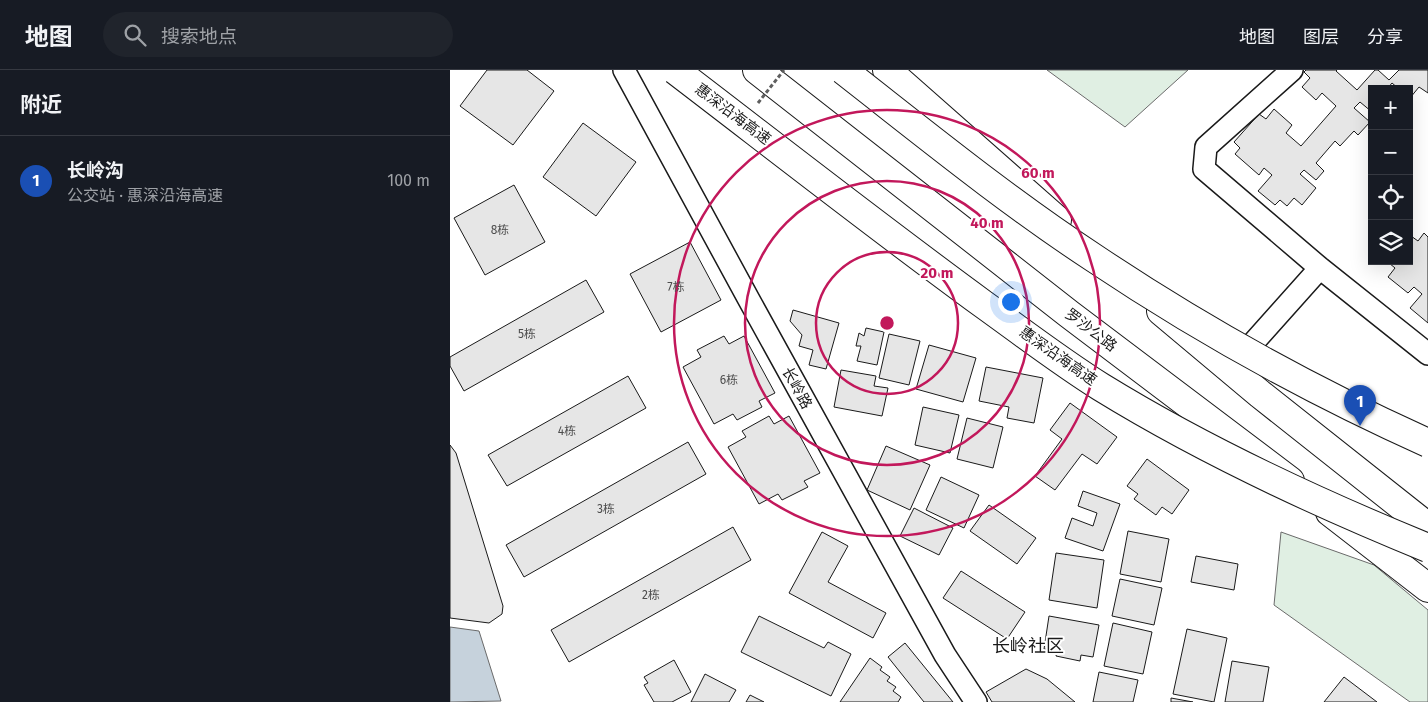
<!DOCTYPE html>
<html lang="zh">
<head>
<meta charset="utf-8">
<style>
	body { margin:0; font-family:"Fira Sans","Noto Sans SC",sans-serif; background:#20242c; color:#f1f3f6 }
	.controls { position:absolute; right:15px; top:15px; display:grid; overflow:hidden; border-radius:0px; box-shadow:0 5px 20px #0002 }
	.controls button { width:45px; height:45px; display:grid; place-items:center; padding:0; border:0; border-bottom:1px solid #363941; background:#171b24; color:#f1f3f6; font:25px sans-serif }
	.you { position:absolute; left:560px; top:231px; width:18px; height:18px; margin:-12px; border:4px solid #fff; border-radius:50%; background:#1a73e8; box-shadow:0 0 0 8px #1a73e833 }
	.badge { display:grid; place-items:center; width:32px; height:32px; border-radius:50%; background:#d93025; color:#fff; font-size:16px; font-weight:700 }
	.pin { position:absolute; translate:-50% -41px; filter:drop-shadow(0 1px 2px #0008) }
	.pin::after { content:''; position:absolute; top:26px; width:18px; height:15px; background:inherit; clip-path:polygon(0 0,100% 0,50% 100%) }
	.list { margin:0; padding:0; list-style:none }
	h2 { display:flex; justify-content:space-between; align-items:center; height:65px; margin:0; padding:0 20px; font-size:21px }
	h2 small { font-size:16px; font-weight:400; color:#9ea1a6 }
	.list li { display:grid; grid-template-columns:32px 1fr auto; gap:15px; align-items:center; box-sizing:border-box; height:90px; padding:0 20px; border-top:1px solid #363941 }
	.list b { display:block; font-size:19px; white-space:nowrap }
	.list p { margin:0; font-size:16px; white-space:nowrap; color:#9ea1a6 }
	.list em { font-size:16px; font-style:normal; color:#9ea1a6 }
	.icon { flex:none; width:28px; height:28px; fill:none; stroke:currentColor; stroke-width:2; stroke-linecap:round; stroke-linejoin:round }
	.map { position:relative; flex:none; width:978px; height:632px; overflow:hidden }
	header { display:flex; align-items:center; gap:30px; box-sizing:border-box; height:70px; padding:0 25px; background:#171b24; border-bottom:1px solid #363941 }
	header strong { font-size:24px }
	nav { display:flex; gap:28px; margin-inline-start:auto; font-size:18px }
	.search { width:350px; height:45px; background:#20242c; display:flex; align-items:center; gap:12px; box-sizing:border-box; padding:0 18px; border-radius:28px; color:#9ea1a6; font-size:19px }
	main { display:flex }
	aside { flex:1; background:#171b24 }
	.map>svg:first-child { display:block }
	.green { fill:#e0efe3; stroke:#6a6a6a }
	.water { fill:#c6d2dc; stroke:#6a6a6a }
	.building { fill:#e6e6e6; stroke:#1a1a1a }
	.lines { fill:none; stroke-linecap:round; stroke-linejoin:round }
	.street-casing { stroke:#1a1a1a; stroke-width:24 }
	.primary-casing { stroke:#1a1a1a; stroke-width:30 }
	.street { stroke:#fff; stroke-width:21 }
	.primary { stroke:#fff; stroke-width:28 }
	.highway-bridge-casing { stroke:#1a1a1a; stroke-width:30; stroke-linecap:butt }
	.path-bridge { stroke:#5f5f5f; stroke-width:3; stroke-dasharray:4 2.5; stroke-linecap:butt }
	.highway-bridge { stroke:#fff; stroke-width:28 }
	.ring { fill:none; stroke:#c2185b; stroke-width:2.5 }
	.labels { text-anchor:middle; dominant-baseline:central; stroke-width:4; stroke-linejoin:round; paint-order:stroke }
	.number-label { font-size:12px; fill:#4d4d4d }
	.street-label { font-size:15px; fill:#1a1a1a; stroke:#fff }
	.quarter-label { font-size:18px; fill:#1a1a1a; stroke:#fff }
	.centre { fill:#c2185b; stroke:#fff; stroke-width:2.5 }
	.ring-label { font-size:15px; text-anchor:middle; font-weight:bold; fill:#c2185b; stroke:#fff; stroke-width:4; stroke-linejoin:round; paint-order:stroke }
</style>
</head>
<body>
<header>
<strong>地图</strong>
<div class="search"><svg class="icon" aria-label="search" viewBox="0 0 24 24"><circle cx="10" cy="10" r="6"/><path d="M15 15l6 6"/></svg>搜索地点</div>
<nav><a>地图</a><a>图层</a><a>分享</a></nav>
</header>
<main>
<aside>
<h2>附近<small></small></h2>
<ul class="list">
<li><span class="badge" style="background:#1a4fb4">1</span><div><b>长岭沟</b><p>公交站 · 惠深沿海高速</p></div><em>100 m</em></li>
</ul>
</aside>
<div class="map">
<svg width="978" height="632" viewBox="0 0 978 632">
	<rect width="100%" height="100%" fill="#fff"/>
	<!-- green -->
	<path class="green" d="M597 0H738L675 57Z
		M831 462 924 495 978 540V632H960L824 535Z"/>
	<!-- water -->
	<path class="water" d="M0 557 29 561 51 631 0 632Z"/>
	<!-- building -->
	<path class="building" d="M37 0H77L104 21 63 75 10 36Z
		M856 0H887L886 1 907 20 925 0H928L939 10 949 0H978V23L969 17 960 28 959 19H949L942 13 937 19H922V42L910 32 904 38 920 52 908 65 904 61 890 76 885 71 866 93 874 101 866 110 854 100 850 104 866 118 852 135 844 128 837 136 830 130 825 135 808 121 822 105 814 98 809 105 785 84 790 78 784 72 809 44 816 49 824 39 842 55 836 63 851 76 886 36 872 23 866 30 852 17 860 8 854 2Z
		M133 53 186 92 146 146 93 107Z
		M64 115 95 172 35 205 4 148Z
		M974 163 978 167V253L960 238 972 224 964 217 958 223 938 207 945 198 939 193 941 191H959V168L961 166 968 171Z
		M240 172 271 230 211 262 180 204Z
		M136 210 154 242 14 321 0 296V287Z
		M343 240 389 253 376 299 359 295 363 280 349 276 352 265 340 251Z
		M416 258 434 262 427 295 407 291 411 276H406L409 263 414 266Z
		M439 264 470 271 459 315 429 308Z
		M274 266 279 274 294 266 325 323 309 331 312 337 287 350 283 344 264 354 233 297 251 287 247 280Z
		M479 275 526 288 513 332 466 319Z
		M536 297 593 308 584 353 557 348 559 337 529 331Z
		M391 300 426 306 424 316 438 318 432 346 384 337Z
		M178 306 196 338 57 416 38 385Z
		M620 333 667 367 647 394 632 384 605 420 585 406 612 369 600 360Z
		M473 337 509 345 500 383 465 375Z
		M319 346 324 354 339 346 370 403 354 411 358 417 332 430 328 424 309 434 278 377 296 367 292 361Z
		M517 348 553 357 543 398 507 389Z
		M238 372 256 404 74 507 56 475Z
		M0 375 6 383 53 536 52 544 39 553 0 548Z
		M436 376 480 395 460 440 417 420Z
		M697 389 739 420 722 444 712 437 706 445 684 429 688 424 677 416Z
		M491 407 529 425 514 458 476 440Z
		M633 421 670 434 653 481 615 468 622 448 643 456 647 443 628 436Z
		M539 435 586 468 567 494 520 461Z
		M464 438 503 458 489 485 450 466Z
		M283 457 301 490 119 592 101 560Z
		M678 461 719 469 711 512 670 504Z
		M372 462 398 476 378 512 436 543 423 568 339 523Z
		M606 483 654 490 647 538 599 530Z
		M746 486 788 494 784 520 741 512Z
		M511 501 575 542 557 569 493 528Z
		M670 509 712 518 704 555 662 546Z
		M309 546 374 578 378 572 401 584 381 626 291 582Z
		M599 546 649 555 643 587 631 585 630 591 606 586 607 581 594 579Z
		M663 553 702 562 693 604 654 596Z
		M737 559 777 568 764 632 723 624Z
		M455 573 503 632H474L438 587Z
		M420 588 432 597 430 600 440 607 437 611 446 617 443 621 451 627 448 632H390Z
		M224 590 241 622 222 632H204L194 615 198 613 194 607Z
		M782 591 819 597 813 632H775Z
		M576 599 597 609 625 632H542L536 622Z
		M649 602 688 610 683 632H643Z
		M255 604 286 620 279 632H241Z
		M894 607 927 632H874Z
		M300 625 314 632H296Z
		M721 628 743 632H721Z"/>
	<g class="lines">
		<defs>
			<path id="street" d="M174 0 298 228 495 585 526 632
				M842 0 756 77 754 99 870 198 978 284
				M787 291 870 198"/>
			<path id="primary" d="M307 0 619 244 840 411
				M437 0 607 150
				M711 241 810 324 978 457
				M880 442 978 518"/>
		</defs>
		<!-- street casing -->
		<use href="#street" class="street-casing"/>
		<!-- primary casing -->
		<use href="#primary" class="primary-casing"/>
		<!-- street -->
		<use href="#street" class="street"/>
		<!-- primary -->
		<use href="#primary" class="primary"/>
		<defs>
			<path id="highway-bridge" d="M225 0C327 78 429 158 533 234 572 262 611 292 651 317 755 381 865 432 978 478
				M393 0C475 64 557 131 644 188 750 259 862 321 978 373"/>
		</defs>
		<!-- highway-bridge casing -->
		<use href="#highway-bridge" class="highway-bridge-casing"/>
		<!-- path-bridge -->
		<path class="path-bridge" d="M308 33 334 0"/>
		<!-- highway-bridge -->
		<use href="#highway-bridge" class="highway-bridge"/>
	</g>
	<!-- distance rings -->
	<g class="ring">
		<circle cx="437" cy="253" r="71"/>
		<circle cx="437" cy="253" r="142"/>
		<circle cx="437" cy="253" r="213"/>
	</g>
	<g class="labels">
		<!-- number labels -->
		<g class="number-label">
			<text x="50" y="160">8栋</text>
			<text x="226" y="217">7栋</text>
			<text x="77" y="264">5栋</text>
			<text x="279" y="310">6栋</text>
			<text x="117" y="361">4栋</text>
			<text x="156" y="439">3栋</text>
			<text x="201" y="525">2栋</text>
		</g>
		<!-- street labels -->
		<g class="street-label">
			<text transform="translate(283 44) rotate(37)">惠深沿海高速</text>
			<text transform="translate(641 260) rotate(37)">罗沙公路</text>
			<text transform="translate(608 286) rotate(35)">惠深沿海高速</text>
			<text transform="translate(347 318) rotate(61)">长岭路</text>
		</g>
		<!-- quarter labels -->
		<g class="quarter-label">
			<text x="578" y="576">长岭社区</text>
		</g>
	</g>
	<circle cx="437" cy="253" r="8" class="centre"/>
	<g class="ring-label">
		<text x="588" y="108">60 m</text>
		<text x="537" y="158">40 m</text>
		<text x="487" y="208">20 m</text>
	</g>
</svg>
<div class="controls">
<button>+</button>
<button>−</button>
<button><svg class="icon" aria-label="locate" viewBox="0 0 24 24"><circle cx="12" cy="12" r="6"/><path d="M12 2v4M12 18v4M2 12h4M18 12h4"/></svg></button>
<button><svg class="icon" aria-label="layers" viewBox="0 0 24 24"><path d="M12 4l9 5-9 5-9-5zM3 14l9 5 9-5"/></svg></button>
</div>
<div class="you"></div>
<div class="pin badge" style="left:910px;top:356px;background:#1a4fb4">1</div>
</div>
</main>
</body>
</html>
